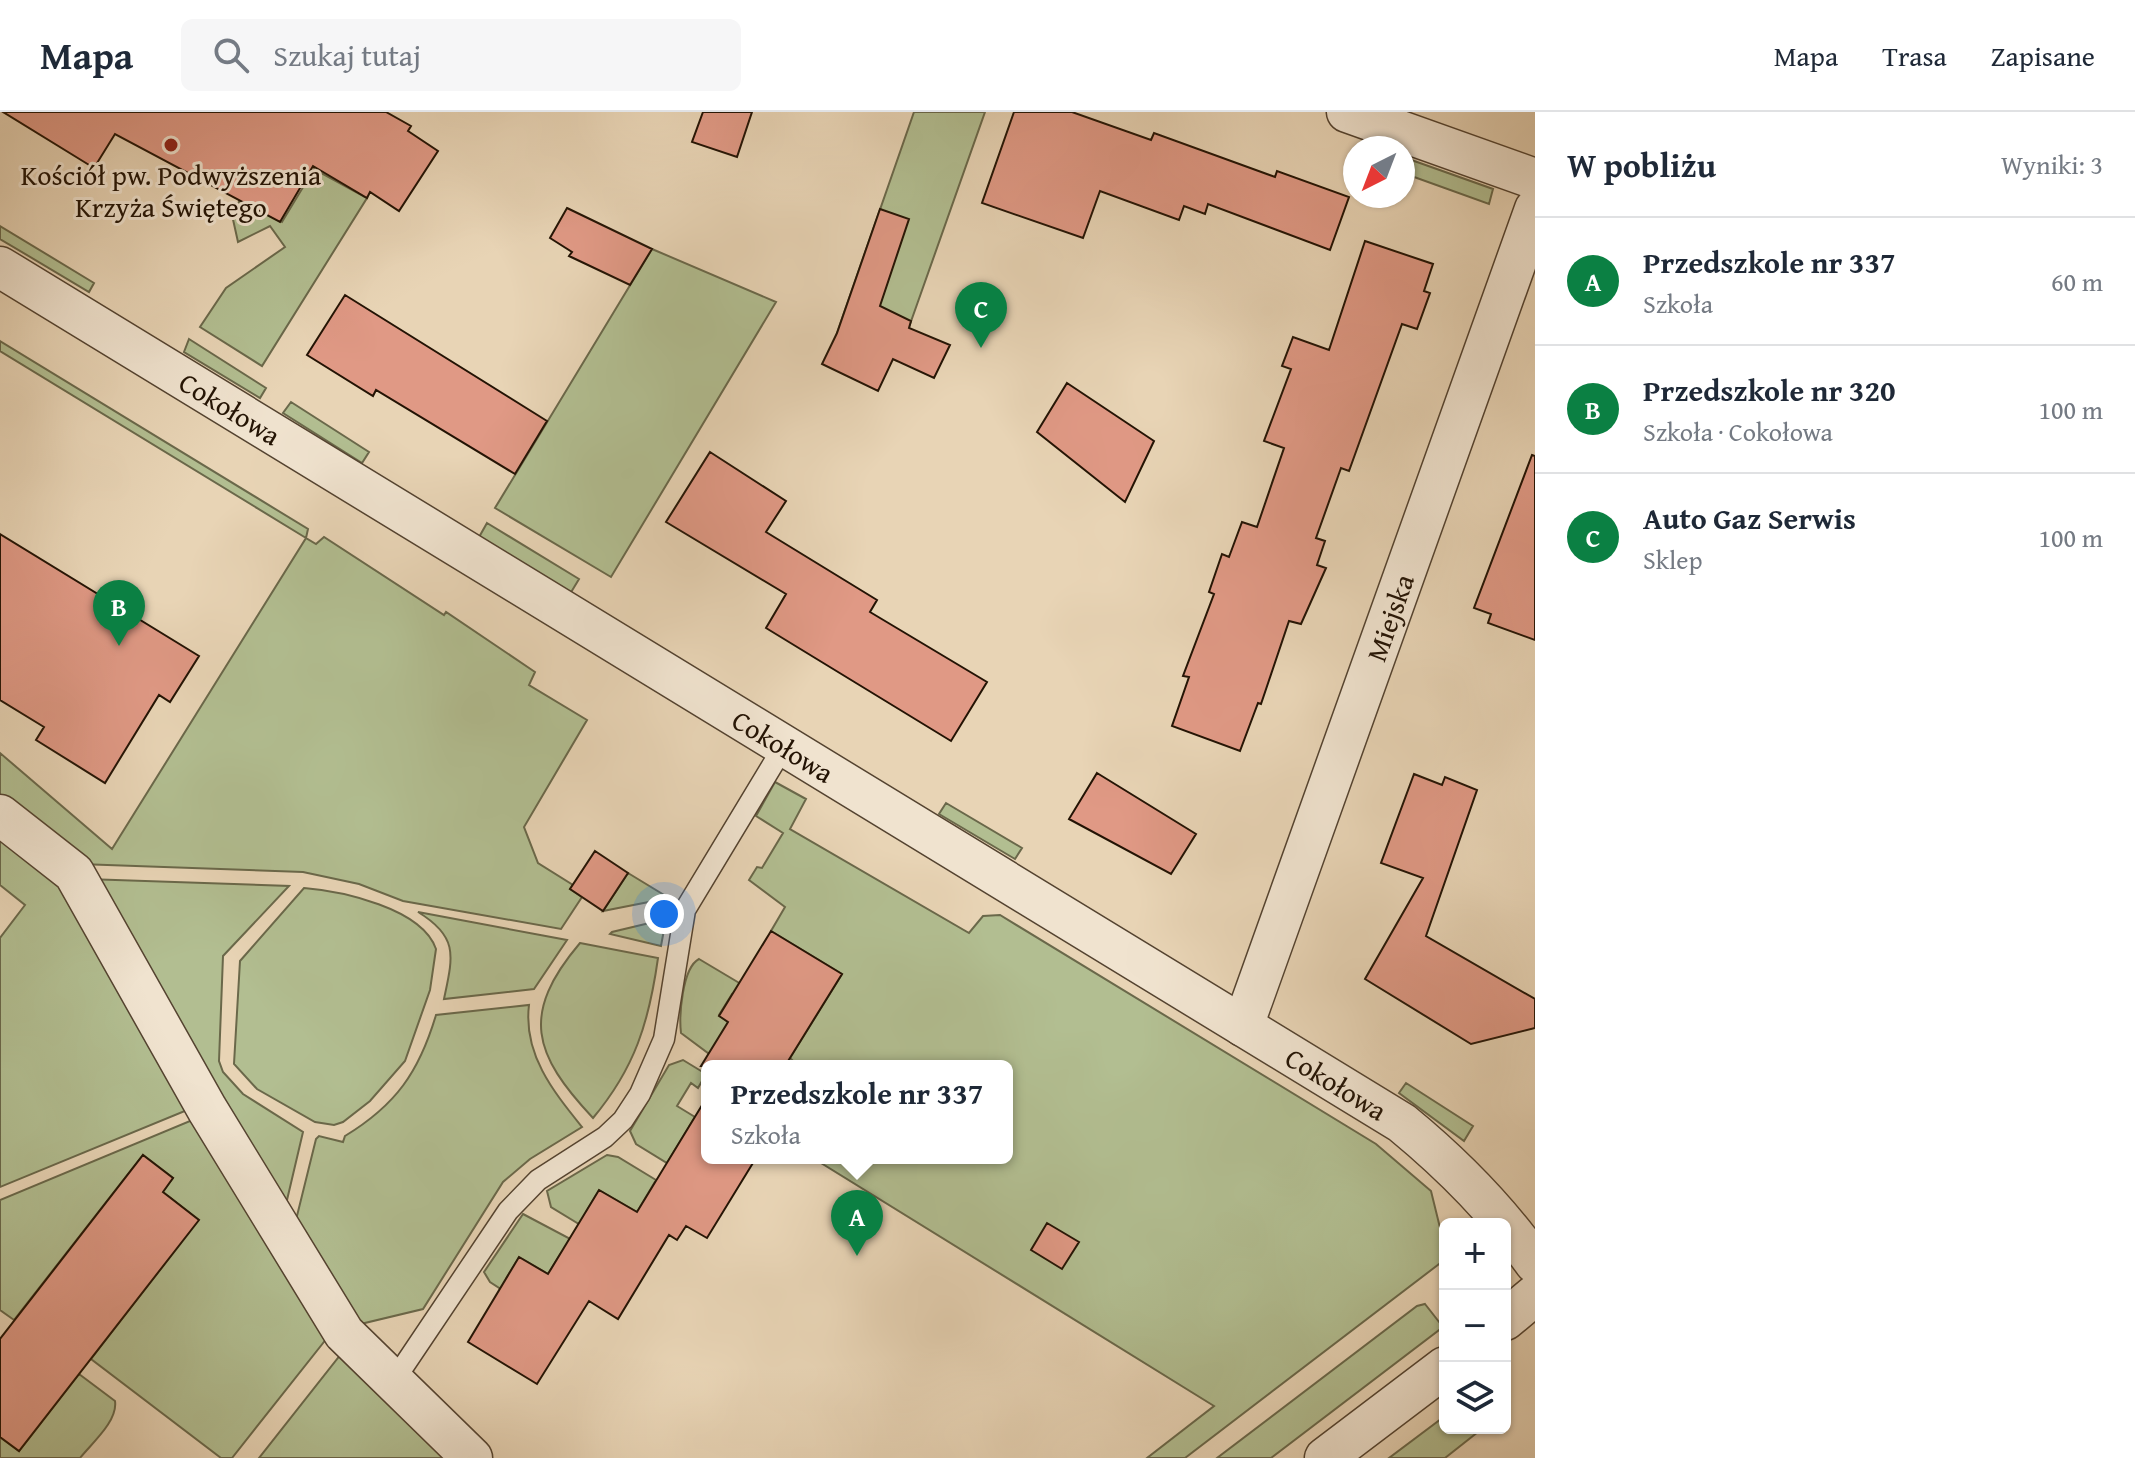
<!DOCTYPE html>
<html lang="pl">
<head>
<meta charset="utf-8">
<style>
	body { margin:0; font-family:"Gentium Book Plus",serif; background:#f6f6f7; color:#1f2937 }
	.controls { position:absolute; right:24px; bottom:24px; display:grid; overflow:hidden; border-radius:12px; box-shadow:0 2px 6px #0004 }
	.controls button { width:72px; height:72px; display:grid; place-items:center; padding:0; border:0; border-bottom:2px solid #e0e1e3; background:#fff; color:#1f2937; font:40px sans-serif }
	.compass { position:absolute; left:1343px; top:24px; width:72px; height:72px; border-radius:50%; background:#fff; box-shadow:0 2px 6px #0004; rotate:222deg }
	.you { position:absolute; left:664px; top:802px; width:28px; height:28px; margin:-20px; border:6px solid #fff; border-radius:50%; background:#1a73e8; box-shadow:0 0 0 12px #1a73e833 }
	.badge { display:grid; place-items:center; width:52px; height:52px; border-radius:50%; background:#0b8043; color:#fff; font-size:26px; font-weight:700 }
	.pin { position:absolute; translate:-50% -66px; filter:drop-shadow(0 2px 4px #0008) }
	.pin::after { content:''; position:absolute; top:42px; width:28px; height:24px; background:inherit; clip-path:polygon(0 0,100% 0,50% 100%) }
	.popup { position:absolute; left:701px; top:948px; width:312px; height:104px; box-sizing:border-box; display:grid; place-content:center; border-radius:12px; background:#fff; filter:drop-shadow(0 2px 6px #0005); font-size:26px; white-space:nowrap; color:#747a83 }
	.popup b { font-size:30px; color:#1f2937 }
	.popup::after { content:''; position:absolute; left:50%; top:100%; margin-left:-16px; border:16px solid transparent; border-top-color:#fff }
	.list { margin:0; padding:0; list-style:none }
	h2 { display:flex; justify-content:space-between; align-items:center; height:104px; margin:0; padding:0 32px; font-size:34px }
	h2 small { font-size:26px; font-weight:400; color:#747a83 }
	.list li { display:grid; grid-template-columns:52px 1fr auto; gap:24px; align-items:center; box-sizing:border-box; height:128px; padding:0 32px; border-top:2px solid #e0e1e3 }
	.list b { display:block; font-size:30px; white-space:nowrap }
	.list p { margin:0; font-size:26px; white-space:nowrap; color:#747a83 }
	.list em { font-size:26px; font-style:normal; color:#747a83 }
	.icon { flex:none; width:44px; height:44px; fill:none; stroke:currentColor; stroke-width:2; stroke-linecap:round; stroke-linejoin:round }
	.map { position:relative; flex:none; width:1535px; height:1346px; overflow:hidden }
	header { display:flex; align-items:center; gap:48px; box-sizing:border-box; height:112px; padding:0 40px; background:#fff; border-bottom:2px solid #e0e1e3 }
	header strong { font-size:38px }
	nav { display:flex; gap:44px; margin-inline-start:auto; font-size:28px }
	.search { width:560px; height:72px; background:#f6f6f7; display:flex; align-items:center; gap:20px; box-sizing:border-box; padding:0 28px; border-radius:12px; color:#747a83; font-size:30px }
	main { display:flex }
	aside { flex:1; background:#fff }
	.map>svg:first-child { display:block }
	.green { fill:#b2be91; stroke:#6a684a; stroke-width:2 }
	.building { fill:#e09985; stroke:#231304; stroke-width:2 }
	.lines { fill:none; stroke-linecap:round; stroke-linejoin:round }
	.lane-casing { stroke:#544330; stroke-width:23 }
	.street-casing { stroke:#544330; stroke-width:43 }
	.lane { stroke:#f0e3cf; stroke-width:20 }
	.street { stroke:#f0e3cf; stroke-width:40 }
	.poi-dot { fill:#8f2418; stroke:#f0e3cf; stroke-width:3 }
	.labels { text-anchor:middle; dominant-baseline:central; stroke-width:6; stroke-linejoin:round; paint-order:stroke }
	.poi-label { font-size:28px; fill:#231304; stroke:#f0e3cf }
	.street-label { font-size:28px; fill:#231304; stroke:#f0e3cf }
</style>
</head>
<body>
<header>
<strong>Mapa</strong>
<div class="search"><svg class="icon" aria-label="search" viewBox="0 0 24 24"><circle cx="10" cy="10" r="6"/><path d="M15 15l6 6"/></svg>Szukaj tutaj</div>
<nav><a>Mapa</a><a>Trasa</a><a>Zapisane</a></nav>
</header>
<main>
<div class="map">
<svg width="1535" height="1346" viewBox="0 0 1535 1346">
	<rect width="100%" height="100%" fill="#e8d4b5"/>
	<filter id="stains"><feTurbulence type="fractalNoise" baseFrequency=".0025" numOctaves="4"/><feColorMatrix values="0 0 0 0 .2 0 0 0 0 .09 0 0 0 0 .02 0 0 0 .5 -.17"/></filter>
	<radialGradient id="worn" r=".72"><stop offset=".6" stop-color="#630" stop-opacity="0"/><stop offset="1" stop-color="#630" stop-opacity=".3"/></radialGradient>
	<!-- green -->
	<path class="green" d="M914 0H985L897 249 837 221Z
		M1403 45 1493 77 1489 92 1403 61Z
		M314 57 367 86 262 254 200 215 226 176 285 135 270 114 238 130 232 103 241 86 282 110Z
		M0 114 94 171 89 180 0 127Z
		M652 137 776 190 611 465 495 396Z
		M189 227 266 276 260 286 184 240Z
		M0 229 308 417 306 426 316 432 324 425 444 503 446 500 535 560 529 573 587 608 524 715 538 751 573 773 570 777 582 785 561 817 403 789 359 772 303 760 79 752 0 691V641L112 737 306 426 0 239Z
		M291 290 369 340 362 351 283 301Z
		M487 411 579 467 570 482 478 427Z
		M775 670 806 687 790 717 969 821 983 804 1000 803 1376 1032 1431 1079 1445 1136 1443 1149 1185 1346H1147L1214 1294 813 1046H1007V954H798L790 946 842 862 771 819 785 795 749 768 757 755 762 756 783 721 756 704Z
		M946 691 1022 736 1015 747 939 702Z
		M0 717 61 764 197 994 0 1075V826L25 793 0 773Z
		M628 761 669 786 603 799Z
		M86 767 289 774 223 844 219 949 223 960 243 982 303 1020 283 1105Z
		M304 776C341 779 422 796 436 837L430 878 405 949 370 989 343 1010 334 1013 315 1010 257 977 234 952 240 849Z
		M418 800 567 828 534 877 444 887C453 844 459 825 418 800Z
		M666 807 661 834 610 822 612 820Z
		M580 831 658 846C649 910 635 956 593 1006 533 942 520 902 580 831Z
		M699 847 746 875 739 886 732 882 719 903 728 910 716 947 681 921C679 904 682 856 699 847Z
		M529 893C523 942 553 979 582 1015L530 1047 503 1070 423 1197 348 1215 293 1120 316 1027 319 1024 343 1030 345 1024C396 993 419 960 436 903Z
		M683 948 706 962 698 976 691 971 677 994 695 1005 667 1051 636 1032 630 1019 669 953Z
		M1406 971 1473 1014 1464 1029 1399 981Z
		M202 1004 331 1221 232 1346H221L91 1247 198 1108 168 1084H159L173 1066 143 1043 14 1208 0 1198V1088Z
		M607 1043 618 1045 656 1068 637 1100 599 1078 586 1100 587 1117 551 1095 547 1079Z
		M523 1102 578 1131 561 1141 548 1162 519 1145 506 1167 507 1181 490 1170 484 1160Z
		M1425 1192 1443 1215 1271 1346H1217L1417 1194Z
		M345 1237 459 1346H259Z
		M79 1262 115 1289C118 1309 92 1331 80 1346H0V1325L19 1339Z
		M1445 1304V1316H1483L1445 1346H1389Z"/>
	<!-- building -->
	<path class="building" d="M3 0H386L411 14 408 19 438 39 399 99 370 80 367 86 313 54 280 110 115 22 94 56Z
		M703 0H752L737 45 692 30Z
		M1014 0H1072L1151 28 1154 21 1275 65 1277 59 1349 85 1330 138 1208 92 1205 102 1184 94 1179 108 1100 79 1083 126 982 91Z
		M567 96 652 137 630 173 569 144 572 140 550 126Z
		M880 97 909 107 880 194 911 209 909 216 950 233 934 266 893 247 878 279 822 252 837 221Z
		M1365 129 1433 152 1424 179 1430 181 1417 217 1402 212 1349 359 1341 356 1316 426 1325 429 1317 453 1326 456 1301 512 1289 509 1261 592 1258 591 1240 639 1172 614 1189 565 1183 564 1214 482 1209 480 1222 442 1229 445 1242 410 1257 415 1284 336 1264 329 1291 257 1282 254 1293 225 1329 238Z
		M345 183 547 309 515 362 376 278 373 284 307 243Z
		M1067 271 1154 329 1125 390 1037 320Z
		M710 340 786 389 766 420 877 488 870 500 987 570 951 629 766 516 786 482 666 410Z
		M1532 343 1535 344V528L1488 511 1491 502 1474 496Z
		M0 422 199 544 170 590 159 583 105 671 36 628 44 615 0 588Z
		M1097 661 1196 722 1171 762 1069 707Z
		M1414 662 1442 673 1445 665 1477 678 1426 824 1535 887V916L1471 932 1365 867 1423 766 1381 751Z
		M595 739 628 761 603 799 570 777Z
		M771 819 842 862 785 954H701L728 910 719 904Z
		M707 985V1046H756L707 1126 686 1114 677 1128 669 1123 618 1207 589 1189 537 1272 468 1230 519 1145 548 1162 599 1078 637 1100Z
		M143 1043 173 1066 163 1080 199 1108 19 1339 0 1325V1227Z
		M1047 1111 1079 1130 1062 1157 1031 1138Z"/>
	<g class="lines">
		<defs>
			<path id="lane" d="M393 1270 508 1099 538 1068 605 1025 623 1008 640 982 664 927 685 798 784 634"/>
			<g id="street">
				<path d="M1347 0 1535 67"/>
				<path id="s1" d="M0 155 1402 1011C1453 1053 1497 1097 1535 1151"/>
				<path d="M0 703 74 761 207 997 344 1221 472 1346"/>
				<path id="s2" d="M1243 914 1535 97"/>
				<path d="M1505 1208 1535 1183"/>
				<path d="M1325 1346 1445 1255"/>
			</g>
		</defs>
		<!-- lane casing -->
		<use href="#lane" class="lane-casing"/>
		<!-- street casing -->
		<use href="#street" class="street-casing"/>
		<!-- lane -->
		<use href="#lane" class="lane"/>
		<!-- street -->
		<use href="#street" class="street"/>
	</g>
	<!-- markers -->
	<circle class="poi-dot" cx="171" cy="33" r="8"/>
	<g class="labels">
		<!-- poi labels -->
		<g class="poi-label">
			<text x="171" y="62">Kościół pw. Podwyższenia<tspan x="171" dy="32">Krzyża Świętego</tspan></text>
		</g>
		<!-- street labels -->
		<g class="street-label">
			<text stroke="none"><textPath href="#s1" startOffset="270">Cokołowa</textPath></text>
			<text stroke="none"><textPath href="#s2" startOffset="434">Miejska</textPath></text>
			<text stroke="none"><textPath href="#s1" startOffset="918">Cokołowa</textPath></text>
			<text stroke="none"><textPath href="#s1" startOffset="1566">Cokołowa</textPath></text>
		</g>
	</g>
	<rect width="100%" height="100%" filter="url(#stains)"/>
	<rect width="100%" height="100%" fill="url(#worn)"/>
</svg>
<div class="controls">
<button>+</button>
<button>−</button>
<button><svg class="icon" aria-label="layers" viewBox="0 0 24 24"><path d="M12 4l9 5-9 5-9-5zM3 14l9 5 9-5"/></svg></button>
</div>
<svg class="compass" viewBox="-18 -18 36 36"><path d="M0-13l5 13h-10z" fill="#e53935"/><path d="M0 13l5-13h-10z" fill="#747a83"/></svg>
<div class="you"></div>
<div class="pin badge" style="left:857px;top:1144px">A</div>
<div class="popup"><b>Przedszkole nr 337</b>Szkoła</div>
<div class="pin badge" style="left:119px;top:534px">B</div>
<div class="pin badge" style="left:981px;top:236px">C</div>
</div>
<aside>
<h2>W pobliżu<small>Wyniki: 3</small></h2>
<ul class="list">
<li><span class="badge">A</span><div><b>Przedszkole nr 337</b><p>Szkoła</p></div><em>60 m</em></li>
<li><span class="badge">B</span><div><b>Przedszkole nr 320</b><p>Szkoła · Cokołowa</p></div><em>100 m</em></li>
<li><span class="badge">C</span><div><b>Auto Gaz Serwis</b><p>Sklep</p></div><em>100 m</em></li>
</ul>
</aside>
</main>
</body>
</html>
